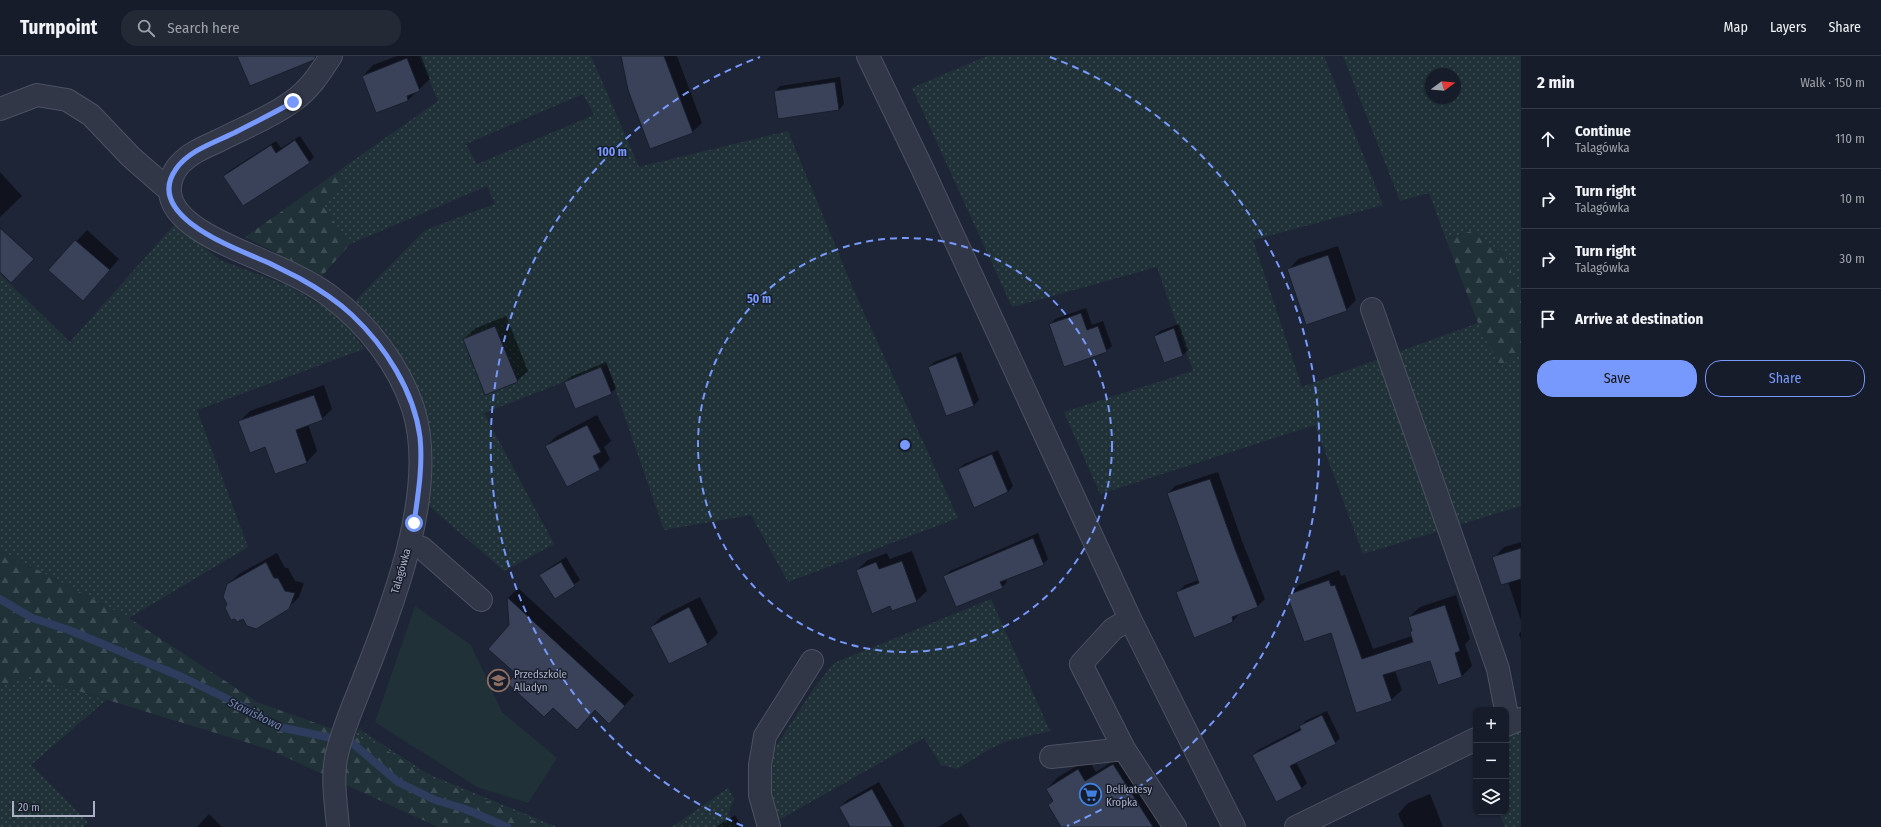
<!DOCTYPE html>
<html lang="en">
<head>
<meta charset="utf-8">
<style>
	body { margin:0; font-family:"Fira Sans Condensed",sans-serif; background:#232935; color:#f1f3f6 }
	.controls { position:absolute; right:12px; bottom:12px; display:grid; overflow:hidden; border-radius:8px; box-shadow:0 1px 3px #0004 }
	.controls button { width:36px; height:36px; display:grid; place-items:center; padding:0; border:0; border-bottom:1px solid #353a46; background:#161c29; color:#f1f3f6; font:20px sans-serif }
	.compass { position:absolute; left:1425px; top:12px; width:36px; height:36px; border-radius:50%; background:#161c29; box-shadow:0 1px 3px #0004; rotate:74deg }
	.scale { position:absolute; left:12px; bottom:10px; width:83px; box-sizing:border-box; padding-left:4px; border:2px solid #abb1c5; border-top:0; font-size:11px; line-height:14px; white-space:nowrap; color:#abb1c5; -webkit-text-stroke:3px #171d2b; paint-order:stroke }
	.stop { position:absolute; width:12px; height:12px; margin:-9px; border:3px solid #7799fe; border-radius:50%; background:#fff }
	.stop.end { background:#7799fe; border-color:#fff; box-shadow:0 1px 4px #0008 }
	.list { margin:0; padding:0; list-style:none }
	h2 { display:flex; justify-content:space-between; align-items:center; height:52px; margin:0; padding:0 16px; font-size:17px }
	h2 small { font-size:13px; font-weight:400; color:#9ea1a8 }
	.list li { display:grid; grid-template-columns:26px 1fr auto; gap:12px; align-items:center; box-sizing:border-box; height:60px; padding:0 16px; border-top:1px solid #353a46 }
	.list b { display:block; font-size:15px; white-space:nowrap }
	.list p { margin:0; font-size:13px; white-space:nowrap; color:#9ea1a8 }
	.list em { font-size:13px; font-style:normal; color:#9ea1a8 }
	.actions { display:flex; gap:8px; padding:12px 16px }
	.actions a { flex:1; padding:9px 0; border:1px solid #7799fe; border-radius:16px; text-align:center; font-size:14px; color:#7799fe }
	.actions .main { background:#7799fe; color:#111 }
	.icon { flex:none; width:22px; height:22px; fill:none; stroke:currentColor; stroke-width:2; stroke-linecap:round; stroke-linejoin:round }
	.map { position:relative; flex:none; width:1521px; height:771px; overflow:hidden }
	header { display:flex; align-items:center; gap:24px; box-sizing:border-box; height:56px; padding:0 20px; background:#161c29; border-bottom:1px solid #353a46 }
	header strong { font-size:19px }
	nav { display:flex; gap:22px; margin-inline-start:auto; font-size:14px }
	.search { width:280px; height:36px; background:#232935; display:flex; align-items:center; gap:10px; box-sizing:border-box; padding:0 14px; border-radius:16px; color:#9ea1a8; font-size:15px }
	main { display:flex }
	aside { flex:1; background:#161c29 }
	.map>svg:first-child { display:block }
	.grass { fill:url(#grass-dots); fill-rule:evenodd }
	.forest { fill:url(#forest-firs) }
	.park { fill:#203238 }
	.shadow { fill:#0007 }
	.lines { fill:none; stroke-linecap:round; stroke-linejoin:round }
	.stream { stroke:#2e3c5d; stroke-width:8 }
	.building { fill:#394258; stroke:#191f2e }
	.minor-casing { stroke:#4c5263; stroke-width:24 }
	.minor { stroke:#313747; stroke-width:22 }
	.route { stroke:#7799fe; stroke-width:5 }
	.ring { fill:none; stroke:#7799fe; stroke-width:2; stroke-dasharray:7 5 }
	.labels { text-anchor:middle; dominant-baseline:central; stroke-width:3; stroke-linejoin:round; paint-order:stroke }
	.street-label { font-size:11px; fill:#abb1c5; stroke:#171d2b }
	.poi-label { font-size:11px; fill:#abb1c5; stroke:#171d2b; text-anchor:start }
	.water-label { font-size:12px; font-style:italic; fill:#7184af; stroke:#171d2b }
	.centre { fill:#7799fe; stroke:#171d2b; stroke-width:2 }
	.ring-label { font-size:12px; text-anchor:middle; font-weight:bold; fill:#7799fe; stroke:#171d2b; stroke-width:3; stroke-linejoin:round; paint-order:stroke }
</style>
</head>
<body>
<header>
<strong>Turnpoint</strong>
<div class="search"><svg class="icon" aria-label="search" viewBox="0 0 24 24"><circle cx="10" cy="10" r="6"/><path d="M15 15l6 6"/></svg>Search here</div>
<nav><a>Map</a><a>Layers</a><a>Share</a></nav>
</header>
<main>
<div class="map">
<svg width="1521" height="771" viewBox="0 0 1521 771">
	<defs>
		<pattern id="grass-dots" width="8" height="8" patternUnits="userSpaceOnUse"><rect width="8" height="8" fill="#203238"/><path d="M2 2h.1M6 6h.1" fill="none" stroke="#3e4d53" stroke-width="1.8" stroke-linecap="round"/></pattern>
		<pattern id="forest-firs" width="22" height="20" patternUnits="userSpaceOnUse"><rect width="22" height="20" fill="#203238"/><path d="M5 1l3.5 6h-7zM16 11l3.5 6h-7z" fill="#3e4d53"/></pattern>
	</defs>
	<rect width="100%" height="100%" fill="#1e2537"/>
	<!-- grass -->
	<path class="grass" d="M419 0H591L639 111 788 75 854 235 958 462 788 526 751 459 664 474 607 309 484 357 554 488 504 515 428 449C436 380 428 335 387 279 378 267 366 256 355 245L425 174 495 148 487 130 350 188 323 150 344 130 340 114 438 45ZM583 38 594 59 477 108 466 88Z
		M987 0H1324L1383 149 1253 184 1302 331 1478 267 1500 311 1521 293V450L1363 498 1315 369 1100 438 1064 356 1193 315 1157 211 1012 251 912 32Z
		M1343 0H1521V240L1504 198 1471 175 1446 183 1429 137 1400 145ZM1431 18H1455V42H1431Z
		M175 168 220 204 289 230 340 260 364 293 197 354 248 491 129 562 0 494V218L70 286Z
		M991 543 1050 675 1007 685 990 693 957 713 941 709 924 682 777 765 771 742 773 695 814 632 834 607Z
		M29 620 106 644 31 709 88 766 83 771H0V631Z
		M359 673 428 718 557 771H549L427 720 380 690 355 681Z
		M1521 674V771H1505L1499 756H1506V680Z
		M728 732 734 743 728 758 737 771H672Z"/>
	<!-- forest -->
	<path class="forest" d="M340 114 344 130 323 150 350 188 322 220 245 181Z
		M1471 175 1504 198 1521 240V293L1500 311 1478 267 1446 183Z
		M0 494 129 562 257 646 380 690 427 720 549 771H438L268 693 29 620 0 631Z"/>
	<!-- park -->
	<path class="park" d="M415 550 471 589 502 656 557 702 528 747 477 731 375 666Z"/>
	<!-- shadow -->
	<path class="shadow" d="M397 0H421L430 23 408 44 363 20 373 9Z
		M622 0H677L702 67 692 76Z
		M840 21 844 48 839 54 775 35 780 30Z
		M300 80 314 101 309 106 224 120 229 115 276 85 281 92Z
		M0 116 22 140 0 161Z
		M87 174 119 203 93 233 50 214Z
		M1338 190 1356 244 1346 254 1289 213 1298 203Z
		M1086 252 1092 269 1103 265 1112 290 1106 295 1050 269 1055 263Z
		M506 260 528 315 517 325 464 283 474 273Z
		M1179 268 1188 294 1183 299 1164 306 1155 280 1160 275Z
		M961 296 979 344 974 349 947 359 929 311 934 306Z
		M606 306 616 332 611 337 565 326 570 321Z
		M324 329 332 353 322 363 308 368 317 395 307 406 275 417 266 390 240 365 250 355Z
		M597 359 611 385 604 391 610 403 600 413 567 430 546 390 557 380Z
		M998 394 1013 430 1008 436 959 413 964 408Z
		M1218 416 1242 485 1265 543 1257 551 1240 557 1233 565 1177 537 1185 529 1199 524 1168 437 1175 430Z
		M1038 477 1048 503 1043 508 1006 523 1007 526 1002 531 945 520 950 515Z
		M1521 486V565L1508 526 1494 502 1504 491Z
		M912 495 927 535 916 545 857 514 868 504 887 497 890 503Z
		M277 497 285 512H288L295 525 304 527 299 541 288 552 243 562 228 548V528L239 518Z
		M566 501 580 524 555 542 541 519 546 514Z
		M1339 514 1341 520 1345 519 1373 593 1412 580 1411 576 1413 574 1409 561 1420 551 1456 539 1470 583 1465 588 1472 610 1462 620 1439 628 1431 603 1395 615 1402 634 1391 644 1331 576 1288 539 1299 529Z
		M518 532 634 639 619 656 596 653 517 617 508 542Z
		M700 541 718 577 707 588 651 571 662 560Z
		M1521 575V584L1519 578Z
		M1327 655 1340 682 1335 687 1296 706 1307 727 1302 732 1276 745 1253 699 1258 694 1301 672 1305 665Z
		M1124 698 1170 771H1063L1049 749 1054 744 1047 733 1057 722 1088 703 1096 716Z
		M879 726 905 771H851L840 751 847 744Z
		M1430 738 1443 771H1404L1398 758 1408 747Z
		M961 757 970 771H938Z
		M209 758 222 771H197Z
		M735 759 742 771H716Z"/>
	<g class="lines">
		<!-- stream -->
		<path class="stream" d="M0 543 32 562 69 574 182 621 236 647 279 671 351 686 398 726 435 744 465 753 507 771"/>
	</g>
	<!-- building -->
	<path class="building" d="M237 0H316L314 4 250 30Z
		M621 0H664L693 77 650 93 628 34Z
		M407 2 420 35 407 40 408 45 376 57 362 20Z
		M835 26 839 54 778 63 774 35Z
		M295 84 310 107 243 150 223 120 271 89 276 97Z
		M0 172 34 203 11 227 0 216Z
		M75 184 110 214 83 245 48 214Z
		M1328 199 1347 255 1306 269 1287 213Z
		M1081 257 1087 274 1098 270 1107 296 1064 311 1049 268Z
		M495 270 518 326 485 339 463 283Z
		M1174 272 1183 300 1164 307 1154 280Z
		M956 300 974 350 946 360 928 311Z
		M601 311 612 338 575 353 564 326Z
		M314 339 323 364 296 374 307 407 275 418 265 391 250 397 238 365Z
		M587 369 601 396 593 400 600 414 567 431 545 390Z
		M992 398 1008 436 974 452 958 413Z
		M1210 423 1235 493 1258 551 1232 561 1233 566 1194 582 1176 536 1199 527 1167 437Z
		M1033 482 1044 509 1000 526 1003 532 956 551 943 520Z
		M1521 492V523L1501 529 1492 501Z
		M902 505 917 546 892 555 890 550 872 558 856 514 876 506 879 513Z
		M266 506 274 522H278L285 535 295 537 289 553 256 573 247 570 243 563 237 566 235 563 231 564 225 552 227 548 223 541 227 528Z
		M561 506 575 530 555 543 539 519Z
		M1329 524 1331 530 1335 529 1362 603 1413 586 1410 576 1412 575 1408 561 1445 549 1460 595 1455 597 1462 621 1438 629 1430 605 1383 619 1392 645 1356 657 1331 577 1304 586 1287 539Z
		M507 541 625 650 609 668 595 654 577 674 553 652 544 661 507 627 516 618 488 593 509 569Z
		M689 551 708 589 669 608 650 571Z
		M1322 659 1336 688 1290 710 1302 733 1276 746 1252 699 1301 674 1299 670Z
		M1113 708 1153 771H1061L1048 749 1053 745 1046 733 1078 713 1085 725Z
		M872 733 893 771H850L839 751Z"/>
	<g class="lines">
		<defs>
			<path id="minor" d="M331 0C320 17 310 33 293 45 270 62 243 72 218 85 205 91 190 97 180 108 174 114 169 126 170 135 171 172 243 195 270 208 291 217 313 227 331 241 367 268 399 309 413 352 438 430 395 544 366 617 356 644 342 673 336 702 332 725 336 748 338 771
				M868 0 922 112 1130 563 1234 771
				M0 53 37 39 67 44 91 59 131 101 170 135
				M1372 253 1490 590 1498 613 1506 654
				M409 488 422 492 481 544
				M1506 669 1521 663
				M1124 693 1081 608 1113 573 1130 563
				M1051 701 1124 693 1175 771
				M769 771 760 739V709L765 680 812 605
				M1296 771 1476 683"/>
		</defs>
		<!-- minor casing -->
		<use href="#minor" class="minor-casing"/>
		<!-- minor -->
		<use href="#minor" class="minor"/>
	</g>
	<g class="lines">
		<!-- route -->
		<path class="route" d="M293 46C274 57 255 66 236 76 216 86 189 94 176 113 142 161 240 194 269 207 279 212 289 217 299 222 319 233 336 244 352 259 385 290 414 335 420 381 423 410 418 439 414 467"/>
	</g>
	<!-- distance rings -->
	<g class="ring">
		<circle cx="905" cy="389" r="207"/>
		<path d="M743 770A414 414 0 0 1 760 1M1050 1A414 414 0 0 1 1067 770"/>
	</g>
	<!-- icons -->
	<defs>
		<symbol id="school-ring" viewBox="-11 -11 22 22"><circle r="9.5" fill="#171d2b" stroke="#8d6e63" stroke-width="1.5"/><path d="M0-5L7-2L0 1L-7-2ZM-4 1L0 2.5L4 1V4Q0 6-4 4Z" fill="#8d6e63"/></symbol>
		<symbol id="supermarket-ring" viewBox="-11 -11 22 22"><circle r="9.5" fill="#171d2b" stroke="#3f7fe0" stroke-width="1.5"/><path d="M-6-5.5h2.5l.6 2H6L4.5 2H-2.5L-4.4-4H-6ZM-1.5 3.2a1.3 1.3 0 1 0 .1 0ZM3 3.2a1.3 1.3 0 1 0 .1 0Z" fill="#3f7fe0"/></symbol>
	</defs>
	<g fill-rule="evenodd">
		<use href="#school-ring" x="486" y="612" width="25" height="25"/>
		<use href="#supermarket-ring" x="1078" y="726" width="25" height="25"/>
	</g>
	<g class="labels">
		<!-- street labels -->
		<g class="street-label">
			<text transform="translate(401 515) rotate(-74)">Talagówka</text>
		</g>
		<!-- poi labels -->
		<g class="poi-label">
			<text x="514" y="618">Przedszkole<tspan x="514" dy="13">Alladyn</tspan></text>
			<text x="1106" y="733">Delikatesy<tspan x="1106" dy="13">Kropka</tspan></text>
		</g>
		<!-- water labels -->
		<g class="water-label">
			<text transform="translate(255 658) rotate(26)">Stawiskowa</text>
		</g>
	</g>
	<circle cx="905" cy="389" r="6" class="centre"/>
	<g class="ring-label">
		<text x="612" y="100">100 m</text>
		<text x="759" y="247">50 m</text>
	</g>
</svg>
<div class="controls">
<button>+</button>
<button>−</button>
<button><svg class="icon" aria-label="layers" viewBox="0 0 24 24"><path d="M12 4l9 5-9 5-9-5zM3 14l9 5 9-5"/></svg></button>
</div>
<svg class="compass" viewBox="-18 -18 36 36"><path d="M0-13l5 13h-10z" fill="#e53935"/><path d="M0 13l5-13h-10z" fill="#9ea1a8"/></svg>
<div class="scale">20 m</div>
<div class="stop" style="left:414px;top:467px"></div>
<div class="stop end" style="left:293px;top:46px"></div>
</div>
<aside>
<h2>2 min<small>Walk · 150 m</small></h2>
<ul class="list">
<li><svg class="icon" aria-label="ahead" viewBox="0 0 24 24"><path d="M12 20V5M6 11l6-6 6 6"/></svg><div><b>Continue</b><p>Talagówka</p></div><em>110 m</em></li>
<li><svg class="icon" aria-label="right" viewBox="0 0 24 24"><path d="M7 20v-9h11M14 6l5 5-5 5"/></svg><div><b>Turn right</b><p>Talagówka</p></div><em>10 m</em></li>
<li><svg class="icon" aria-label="right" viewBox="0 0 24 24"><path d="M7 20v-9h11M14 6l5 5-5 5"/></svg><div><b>Turn right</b><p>Talagówka</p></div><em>30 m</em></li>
<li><svg class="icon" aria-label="arrive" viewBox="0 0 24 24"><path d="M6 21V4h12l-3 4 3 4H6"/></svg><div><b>Arrive at destination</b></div></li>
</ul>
<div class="actions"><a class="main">Save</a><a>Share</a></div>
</aside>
</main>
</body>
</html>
